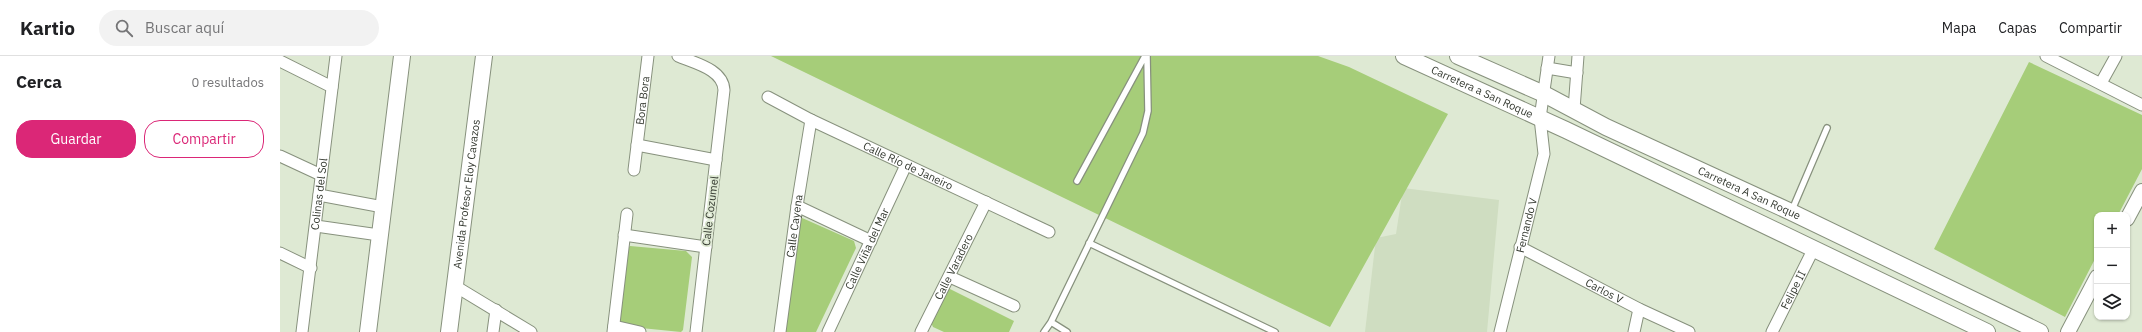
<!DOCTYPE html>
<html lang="es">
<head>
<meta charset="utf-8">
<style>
	body { margin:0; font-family:"IBM Plex Sans",sans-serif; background:#f2f2f2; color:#202124 }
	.controls { position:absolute; right:12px; bottom:12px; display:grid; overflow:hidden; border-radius:8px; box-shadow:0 1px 3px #0004 }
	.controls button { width:36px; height:36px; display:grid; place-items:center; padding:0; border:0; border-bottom:1px solid #e0e0e0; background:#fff; color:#202124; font:20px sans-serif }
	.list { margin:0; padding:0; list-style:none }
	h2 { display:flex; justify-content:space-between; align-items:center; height:52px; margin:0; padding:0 16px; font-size:17px }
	h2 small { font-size:13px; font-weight:400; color:#757577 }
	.actions { display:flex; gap:8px; padding:12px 16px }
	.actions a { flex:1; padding:9px 0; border:1px solid #db2777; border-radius:16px; text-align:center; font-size:14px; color:#db2777 }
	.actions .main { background:#db2777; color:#fff }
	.icon { flex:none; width:22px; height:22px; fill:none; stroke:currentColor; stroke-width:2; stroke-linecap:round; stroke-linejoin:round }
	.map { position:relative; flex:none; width:1862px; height:276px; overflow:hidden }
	header { display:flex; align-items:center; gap:24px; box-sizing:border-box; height:56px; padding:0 20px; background:#fff; border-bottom:1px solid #e0e0e0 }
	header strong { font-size:19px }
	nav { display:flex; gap:22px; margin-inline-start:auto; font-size:14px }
	.search { width:280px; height:36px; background:#f2f2f2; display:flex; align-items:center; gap:10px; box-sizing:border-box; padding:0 14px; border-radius:22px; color:#757577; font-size:15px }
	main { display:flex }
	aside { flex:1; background:#fff }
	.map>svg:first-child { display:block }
	.built { fill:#cfddc1 }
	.green { fill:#a6cd79 }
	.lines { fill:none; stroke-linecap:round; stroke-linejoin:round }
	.service-casing { stroke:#87917d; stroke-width:8 }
	.minor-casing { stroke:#87917d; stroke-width:13 }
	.tertiary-casing { stroke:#87917d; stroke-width:16 }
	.secondary-casing { stroke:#87917d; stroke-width:18 }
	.service { stroke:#fff; stroke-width:5.5 }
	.minor { stroke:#fff; stroke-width:11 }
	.tertiary { stroke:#fff; stroke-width:14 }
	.secondary { stroke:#fff; stroke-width:16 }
	.labels { text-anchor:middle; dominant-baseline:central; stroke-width:3.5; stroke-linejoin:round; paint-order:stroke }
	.street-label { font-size:11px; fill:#33382f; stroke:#dee9d3 }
</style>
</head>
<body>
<header>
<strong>Kartio</strong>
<div class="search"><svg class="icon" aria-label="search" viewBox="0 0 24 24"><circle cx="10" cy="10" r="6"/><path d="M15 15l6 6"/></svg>Buscar aquí</div>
<nav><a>Mapa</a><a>Capas</a><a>Compartir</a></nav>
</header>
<main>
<aside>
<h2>Cerca<small>0 resultados</small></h2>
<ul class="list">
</ul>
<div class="actions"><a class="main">Guardar</a><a>Compartir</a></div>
</aside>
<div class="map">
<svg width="1862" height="276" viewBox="0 0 1862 276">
	<rect width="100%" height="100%" fill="#dee9d3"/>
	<!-- built -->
	<path class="built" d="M1123 132 1219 144 1207 276H1085L1096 182 1116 178Z"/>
	<!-- green -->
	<path class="green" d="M491 0H1038L1069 11 1168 58 1050 271Z
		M1749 6 1862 59V113L1838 159H1817V199L1785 261 1654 193Z
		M520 161 574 185 576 192 536 276H505Z
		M350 190 406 195 412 201 403 274 401 276 341 270 337 263 346 194Z
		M666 231 734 265 729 276H664L653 271 650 264Z"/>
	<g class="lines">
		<defs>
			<path id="service" d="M797 125 865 0
				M1512 154 1547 72
				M809 187 995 276
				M764 276 771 266
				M787 276 771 266 863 77 868 55 867 0"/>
			<g id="minor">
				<path d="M398 0C414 7 443 13 444 34L416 276"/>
				<path d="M1766 0 1862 49"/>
				<path d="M0 5 52 31"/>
				<path d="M1267 12 1297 17"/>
				<path d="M1821 27 1836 0"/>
				<path id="s1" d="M488 41 531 64 769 176"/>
				<path d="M1294 53 1298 0"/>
				<path d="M357 89 436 104"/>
				<path d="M0 100 41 119"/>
				<path id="s2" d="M354 114 368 0"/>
				<path d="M39 139 103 151"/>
				<path d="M517 150 591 185"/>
				<path d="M36 170 99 179"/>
				<path d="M344 179 426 191"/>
				<path id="s3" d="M1240 191 1359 253 1409 276"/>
				<path d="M0 197 31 212"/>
				<path d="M670 221 734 250"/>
				<path d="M175 230 251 276"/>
				<path d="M334 270 360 276"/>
				<path id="s4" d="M22 276 56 0"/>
				<path d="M213 276 216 254"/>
				<path d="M333 276 347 158"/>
				<path id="s5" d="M500 276 517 150 531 64"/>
				<path id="s6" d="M548 276 626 109"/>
				<path id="s7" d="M641 276 706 146"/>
				<path id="s8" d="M1220 276 1264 98 1260 62 1269 0"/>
				<path d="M1354 276 1359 253"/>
				<path id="s9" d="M1492 276 1534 192"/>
			</g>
			<path id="tertiary" d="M1847 163 1862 135
				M1788 276 1817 221"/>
			<g id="secondary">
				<path id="s10" d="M1124 0 1286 74 1707 276"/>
				<path id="s11" d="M1178 0 1264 38 1326 71 1511 156 1760 276"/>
				<path d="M88 276 122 0"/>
				<path id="s12" d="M169 276 204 0"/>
			</g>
		</defs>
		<!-- service casing -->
		<use href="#service" class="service-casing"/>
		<!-- minor casing -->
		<use href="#minor" class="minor-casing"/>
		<!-- tertiary casing -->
		<use href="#tertiary" class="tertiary-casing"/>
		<!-- secondary casing -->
		<use href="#secondary" class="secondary-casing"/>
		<!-- service -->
		<use href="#service" class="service"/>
		<!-- minor -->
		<use href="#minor" class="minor"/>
		<!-- tertiary -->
		<use href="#tertiary" class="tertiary"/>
		<!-- secondary -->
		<use href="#secondary" class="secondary"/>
	</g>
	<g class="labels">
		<!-- street labels -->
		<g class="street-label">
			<text stroke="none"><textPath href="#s10" startOffset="86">Carretera a San Roque</textPath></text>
			<text stroke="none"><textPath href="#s2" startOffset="70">Bora Bora</textPath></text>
			<text stroke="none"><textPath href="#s1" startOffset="156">Calle Río de Janeiro</textPath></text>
			<text stroke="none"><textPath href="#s11" startOffset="322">Carretera A San Roque</textPath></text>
			<text stroke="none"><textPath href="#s4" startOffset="139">Colinas del Sol</textPath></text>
			<text stroke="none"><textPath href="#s12" startOffset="139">Avenida Profesor Eloy Cavazos</textPath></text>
			<text transform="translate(430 155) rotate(-83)">Calle Cozumel</text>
			<text stroke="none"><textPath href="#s8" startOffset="110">Fernando V</textPath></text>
			<text stroke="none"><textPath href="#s5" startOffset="107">Calle Cayena</textPath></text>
			<text stroke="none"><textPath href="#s6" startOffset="92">Calle Viña del Mar</textPath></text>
			<text stroke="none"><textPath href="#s7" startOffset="73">Calle Varadero</textPath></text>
			<text stroke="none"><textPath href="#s9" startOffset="47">Felipe II</textPath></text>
			<text stroke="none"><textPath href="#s3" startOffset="95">Carlos V</textPath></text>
		</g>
	</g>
</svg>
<div class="controls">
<button>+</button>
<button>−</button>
<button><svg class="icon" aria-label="layers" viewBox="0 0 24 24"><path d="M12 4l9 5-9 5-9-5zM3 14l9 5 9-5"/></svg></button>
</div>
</div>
</main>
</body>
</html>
